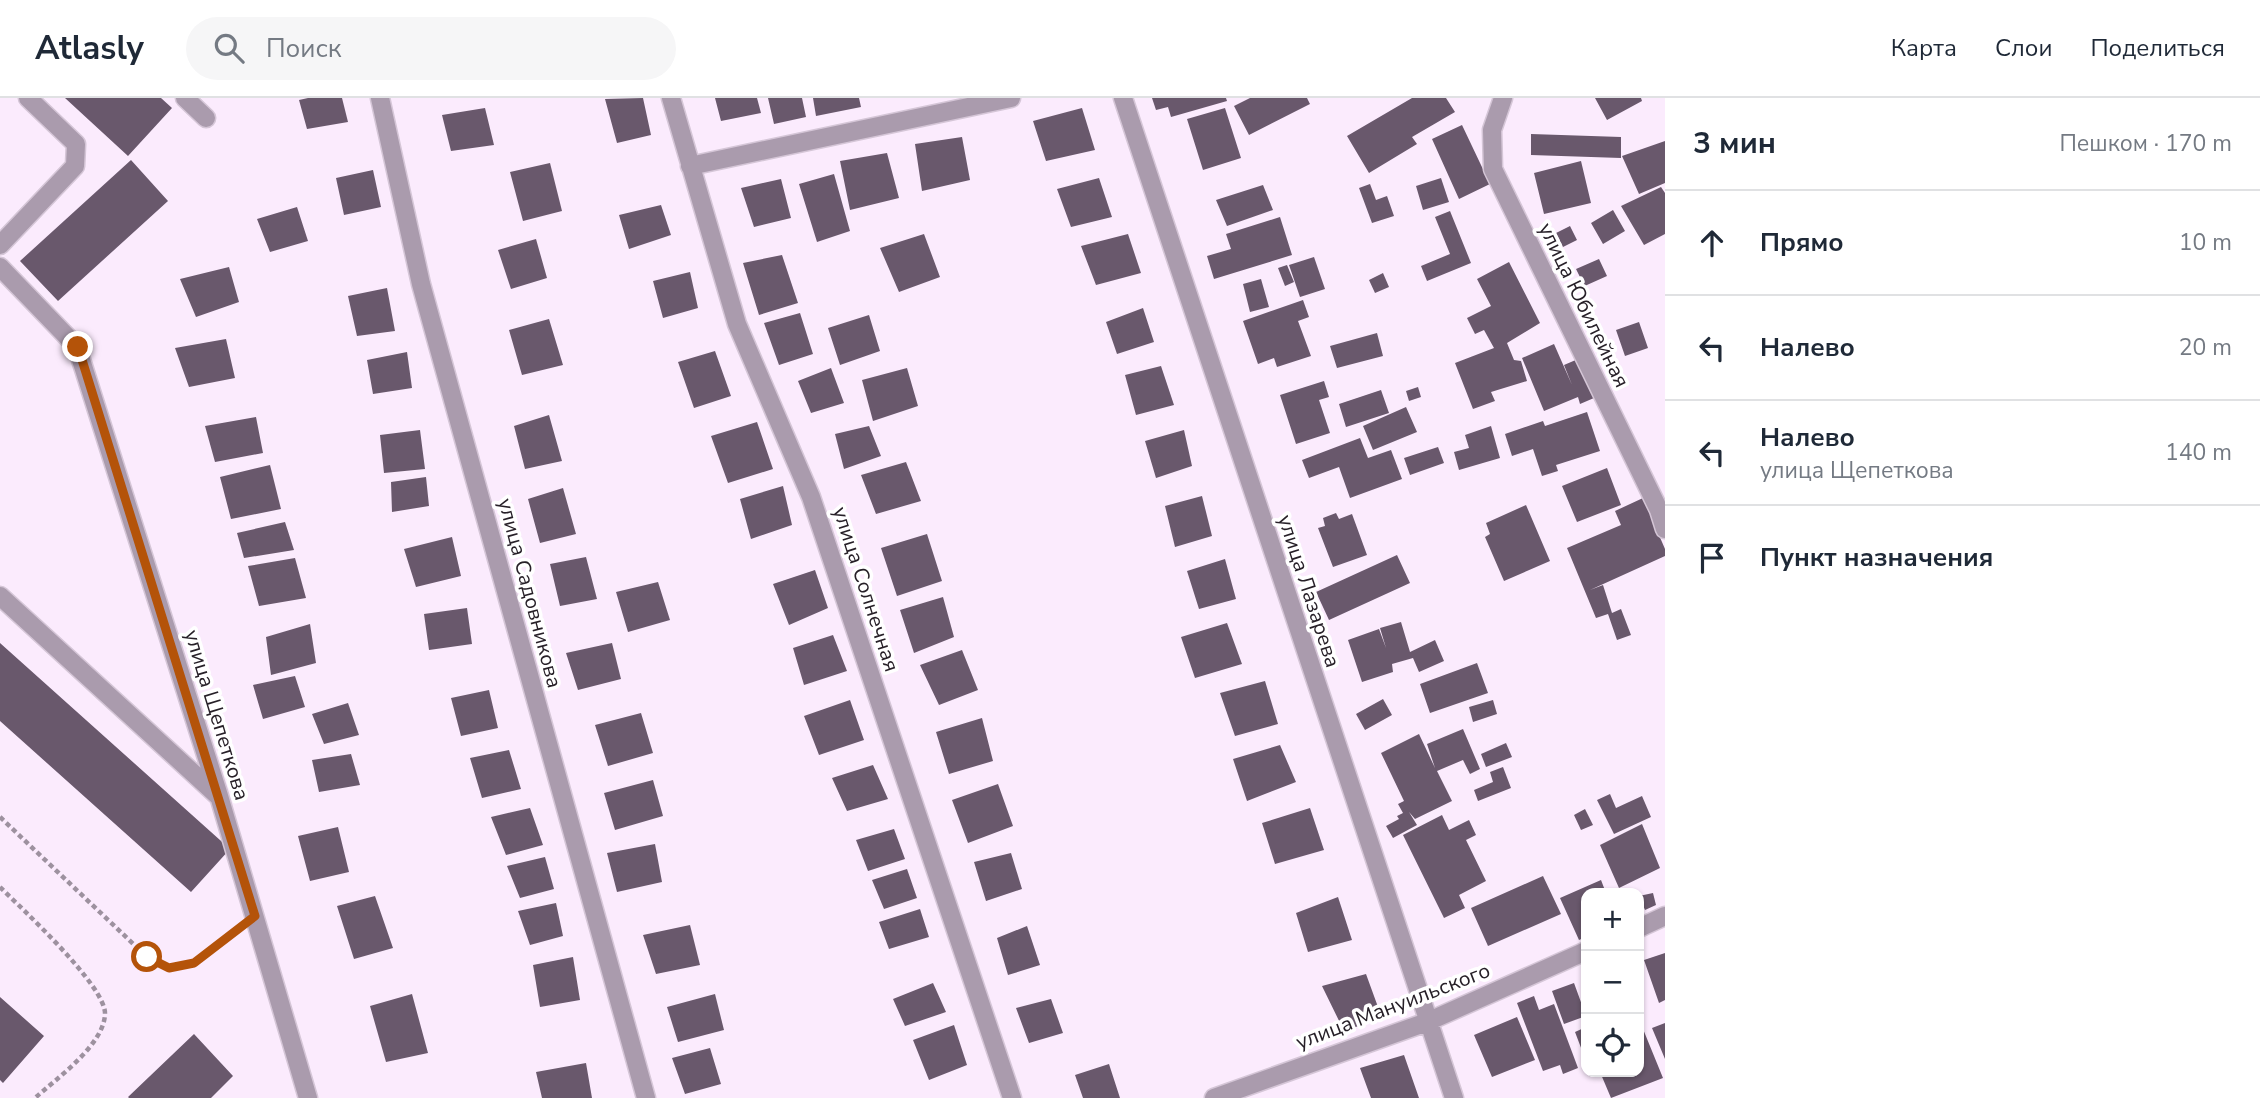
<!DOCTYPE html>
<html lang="ru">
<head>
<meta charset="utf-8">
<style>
	body { margin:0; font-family:"Nunito Sans",sans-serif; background:#f6f6f7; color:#1f2937 }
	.controls { position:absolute; right:21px; bottom:21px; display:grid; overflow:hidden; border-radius:14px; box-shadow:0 2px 5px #0004 }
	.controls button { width:63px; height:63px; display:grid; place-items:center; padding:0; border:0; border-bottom:2px solid #e0e1e3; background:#fff; color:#1f2937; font:35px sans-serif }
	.stop { position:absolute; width:21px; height:21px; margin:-16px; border:5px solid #b45309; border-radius:50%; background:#fff }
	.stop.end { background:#b45309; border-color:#fff; box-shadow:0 2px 7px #0008 }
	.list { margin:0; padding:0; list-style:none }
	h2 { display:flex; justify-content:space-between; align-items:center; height:91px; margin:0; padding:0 28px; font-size:30px }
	h2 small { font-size:23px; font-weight:400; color:#747a83 }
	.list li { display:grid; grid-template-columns:46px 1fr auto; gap:21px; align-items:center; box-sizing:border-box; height:105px; padding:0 28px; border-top:2px solid #e0e1e3 }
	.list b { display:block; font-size:26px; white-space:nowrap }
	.list p { margin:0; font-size:23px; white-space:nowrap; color:#747a83 }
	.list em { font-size:23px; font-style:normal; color:#747a83 }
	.icon { flex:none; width:38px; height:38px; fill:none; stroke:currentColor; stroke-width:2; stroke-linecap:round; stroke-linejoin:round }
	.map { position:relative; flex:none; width:1665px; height:1000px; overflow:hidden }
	header { display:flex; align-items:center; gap:42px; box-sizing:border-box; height:98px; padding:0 35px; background:#fff; border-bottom:2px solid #e0e1e3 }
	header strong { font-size:33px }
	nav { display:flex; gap:38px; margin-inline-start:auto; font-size:24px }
	.search { width:490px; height:63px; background:#f6f6f7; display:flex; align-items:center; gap:18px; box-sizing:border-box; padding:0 24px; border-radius:38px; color:#747a83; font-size:26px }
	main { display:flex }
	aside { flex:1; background:#fff }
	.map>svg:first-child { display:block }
	.building { fill:#69586c }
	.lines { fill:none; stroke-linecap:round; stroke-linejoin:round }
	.minor-casing { stroke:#d5c6d7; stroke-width:21 }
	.path { stroke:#9d919f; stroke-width:4.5; stroke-dasharray:5 3.5; stroke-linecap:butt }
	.minor { stroke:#aa9bad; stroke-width:18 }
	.route { stroke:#b45309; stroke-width:9 }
	.labels { text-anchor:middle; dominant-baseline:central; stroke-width:7; stroke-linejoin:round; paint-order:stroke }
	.street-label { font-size:21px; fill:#272028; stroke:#fff }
</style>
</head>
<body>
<header>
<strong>Atlasly</strong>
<div class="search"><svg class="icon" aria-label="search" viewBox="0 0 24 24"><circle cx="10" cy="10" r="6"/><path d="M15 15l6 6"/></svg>Поиск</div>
<nav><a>Карта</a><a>Слои</a><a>Поделиться</a></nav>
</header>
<main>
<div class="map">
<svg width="1665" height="1000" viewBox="0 0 1665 1000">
	<rect width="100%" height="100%" fill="#fbebfd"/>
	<!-- building -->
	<path class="building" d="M65 0H161L172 10 128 58Z
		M308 0H342L348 24 307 31 299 2Z
		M643 0 651 37 617 45 605 1Z
		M715 0H757L761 15 721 23Z
		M768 0H802L806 19 774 26Z
		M813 0H859L861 9 816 18Z
		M1152 0H1226L1227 3 1171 19 1168 9 1156 12Z
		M1250 0H1307L1310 6 1249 37 1234 8Z
		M1412 0H1446L1455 14 1412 39 1417 46 1369 75 1347 38Z
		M1595 0H1641L1642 3 1607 22Z
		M485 10 494 47 451 53 442 17Z
		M1082 10 1095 52 1046 63 1033 23Z
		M1225 10 1241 60 1203 72 1187 21Z
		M1462 27 1490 86 1459 101 1432 41Z
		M1531 36 1621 39V60L1531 57Z
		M962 39 970 82 922 93 915 46Z
		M1665 43V85L1639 96 1622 58Z
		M887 55 899 100 850 112 840 63Z
		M131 62 168 103 58 203 20 163Z
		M1581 63 1591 105 1544 116 1534 75Z
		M550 65 562 113 523 123 510 74Z
		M373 72 381 109 344 117 336 80Z
		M834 76 850 133 817 144 799 86Z
		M1099 80 1112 119 1071 129 1057 91Z
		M1441 80 1449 104 1423 112 1416 88Z
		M781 81 791 120 754 129 741 90Z
		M1370 86 1376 102 1387 98 1394 118 1372 125 1359 90Z
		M1263 87 1273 112 1227 128 1216 102Z
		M1661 89 1665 95V136L1644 147 1621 108Z
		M661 107 671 137 629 151 619 117Z
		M297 109 308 143 270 154 257 121Z
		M1613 112 1625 133 1603 146 1591 125Z
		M1450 113 1471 165 1427 183 1421 168 1450 156 1435 119Z
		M1280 119 1292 157 1214 181 1207 158 1231 151 1226 136Z
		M1570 128 1577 142 1563 149 1556 135Z
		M924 136 940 179 899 194 880 150Z
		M1128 136 1141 175 1096 187 1081 148Z
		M536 141 547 180 511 191 498 152Z
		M782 157 798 205 759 217 743 165Z
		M1314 159 1325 191 1300 199 1289 167Z
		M1599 161 1607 178 1578 191 1575 184 1581 181 1576 171Z
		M1509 164 1540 225 1507 245 1514 262 1521 263 1527 283 1491 294 1495 303 1473 311 1455 265 1494 250 1484 232 1475 236 1467 220 1491 208 1477 181Z
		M1287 167 1294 184 1285 188 1278 170Z
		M229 169 239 204 196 219 180 181Z
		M690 174 698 210 663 220 653 183Z
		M1383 175 1389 189 1375 195 1369 182Z
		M1261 181 1269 209 1250 214 1243 186Z
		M387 190 395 233 357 238 348 198Z
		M1303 202 1309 219 1298 223 1311 258 1277 269 1274 260 1258 266 1243 223Z
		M1143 210 1154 244 1117 256 1106 224Z
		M800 215 813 256 779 267 764 225Z
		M869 217 880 253 840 267 828 230Z
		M549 221 563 267 522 277 509 232Z
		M1639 224 1648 250 1625 258 1616 232Z
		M1377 235 1383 258 1337 270 1330 248Z
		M226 241 235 280 189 289 175 250Z
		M1554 246 1572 287 1564 267 1578 261 1594 300 1580 306 1578 299 1544 313 1522 260Z
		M715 253 731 298 694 310 678 264Z
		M407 254 412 290 373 296 367 262Z
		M1161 268 1174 307 1136 317 1125 277Z
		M831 270 844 305 811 315 798 283Z
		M907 270 918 308 873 323 862 282Z
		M1324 283 1329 299 1319 302 1330 335 1296 346 1280 297Z
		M1418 289 1421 299 1409 303 1406 293Z
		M1381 292 1389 315 1346 329 1339 306Z
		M1406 309 1417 334 1373 352 1363 328Z
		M1587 314 1600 353 1556 367 1558 373 1542 378 1533 351 1512 358 1505 336 1543 323 1545 328Z
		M549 317 562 363 525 371 514 328Z
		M256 319 263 355 215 364 205 328Z
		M757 324 773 371 728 385 711 338Z
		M869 328 881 358 844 371 835 336Z
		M1491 328 1500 360 1459 372 1454 354 1469 350 1465 337Z
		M420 332 425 371 384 375 380 337Z
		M1184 332 1192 368 1156 380 1145 343Z
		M1360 340 1368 360 1391 352 1402 381 1350 400 1339 369 1309 380 1302 362Z
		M1438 349 1444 365 1410 377 1404 360Z
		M906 364 921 403 876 416 861 377Z
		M270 367 281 411 231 421 220 379Z
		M1607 370 1621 407 1577 424 1562 388Z
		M426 379 429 408 392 414 391 384Z
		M783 388 792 427 751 441 740 401Z
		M563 390 576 436 540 445 528 401Z
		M1202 398 1212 438 1175 449 1165 408Z
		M1643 400 1665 451V458L1590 492 1603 487 1612 515 1621 511 1631 537 1617 542 1608 516 1596 520 1567 450 1621 427 1615 413Z
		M1526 407 1550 463 1504 483 1485 439 1490 436 1486 425Z
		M1336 415 1339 421 1352 416 1367 457 1333 469 1318 430 1325 428 1323 420Z
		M285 424 294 452 244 460 237 435Z
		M927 436 942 483 897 498 881 450Z
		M452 439 461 478 416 489 404 451Z
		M1397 457 1410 485 1329 522 1316 494Z
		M586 459 597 501 560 508 550 466Z
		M295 460 306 500 259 508 248 468Z
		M1225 461 1236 501 1199 511 1187 473Z
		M815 472 828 510 789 527 773 486Z
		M658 484 670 522 628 534 616 494Z
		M943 499 954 539 914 555 900 512Z
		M467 510 472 546 429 552 424 516Z
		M1401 524 1410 554 1435 542 1444 563 1419 574 1413 560 1392 566 1393 574 1362 584 1348 542 1379 531 1386 550 1380 530Z
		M1227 525 1242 566 1195 580 1181 539Z
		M310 526 316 565 271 577 266 539Z
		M833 537 847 573 804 587 793 550Z
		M0 545 230 751 191 794 0 623Z
		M612 545 621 581 578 592 566 555Z
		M962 552 978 592 939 607 920 567Z
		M1477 565 1488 595 1430 615 1420 586Z
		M295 578 305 609 263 621 253 587Z
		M1265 583 1278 626 1235 638 1220 595Z
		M489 592 498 630 461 638 451 600Z
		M1383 601 1392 617 1365 632 1356 616Z
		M850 602 864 642 819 657 804 618Z
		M1493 602 1497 616 1473 624 1469 609Z
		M348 605 359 637 324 646 312 616Z
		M641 615 653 655 608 668 595 627Z
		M982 620 993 663 949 676 936 634Z
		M1463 631 1480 671 1470 676 1463 662 1437 673 1452 703 1415 721 1409 714 1417 727 1393 740 1386 728 1399 721 1397 718 1403 715 1398 706 1404 703 1381 655 1419 636 1435 670 1427 646Z
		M1506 645 1512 659 1486 669 1481 656Z
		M1280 647 1296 684 1247 703 1233 661Z
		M509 652 521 691 482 700 470 660Z
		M351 656 360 687 319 694 312 662Z
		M873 667 888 701 847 713 832 680Z
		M1503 669 1511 690 1478 703 1474 692 1493 684 1490 674Z
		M653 682 663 718 615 732 604 695Z
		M998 686 1013 728 968 745 952 702Z
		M1610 696 1616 710 1642 698 1651 719 1614 736 1597 702Z
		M530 710 543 747 506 757 491 719Z
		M1310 710 1324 752 1275 766 1262 725Z
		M1585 711 1593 727 1581 732 1574 717Z
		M1442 717 1449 732 1469 722 1476 737 1466 742 1486 783 1459 797 1465 810 1444 820 1403 737Z
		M1642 726 1660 770 1619 790 1600 747Z
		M338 729 349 774 310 783 298 738Z
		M894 731 905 761 868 773 856 742Z
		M655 746 662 784 617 794 607 755Z
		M1011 755 1022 791 986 803 974 764Z
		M545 759 554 791 520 800 507 768Z
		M907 771 917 800 884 811 872 782Z
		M1543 778 1561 816 1488 848 1471 810Z
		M1601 782 1606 795H1586V839L1579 842 1560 800Z
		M1653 795 1656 807 1645 812 1639 798Z
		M375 798 393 850 354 861 337 808Z
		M1338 799 1352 842 1308 854 1296 815Z
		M556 805 563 838 530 847 518 813Z
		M920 811 929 839 889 851 879 824Z
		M690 827 700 867 656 876 643 837Z
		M1027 828 1040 867 1008 877 997 840Z
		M1665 855V902L1659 905 1644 862Z
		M573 859 580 902 540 909 533 867Z
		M1366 876 1382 920 1344 933 1322 888Z
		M933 885 946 914 905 928 893 901Z
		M1574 885 1586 918 1564 926 1552 893Z
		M412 896 428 955 386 964 370 908Z
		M715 896 724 932 678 944 667 909Z
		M1534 898 1539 912 1554 906 1578 970 1563 976 1560 967 1543 973 1517 905Z
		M0 899 44 938 3 985 0 982Z
		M1051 901 1063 935 1029 945 1016 910Z
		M1517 919 1535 962 1492 979 1474 937Z
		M1665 925V961L1652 930Z
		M954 927 967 967 929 982 913 942Z
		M1586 929V954L1583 955 1575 934Z
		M1643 931 1663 980 1611 1000 1600 974H1639V932Z
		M194 936 233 978 211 1000H129L128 999Z
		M710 950 721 986 685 996 672 960Z
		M1404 957 1419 1000H1371L1360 970Z
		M586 965 592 1000H542L536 974Z
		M1109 966 1120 1000H1083L1075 977Z"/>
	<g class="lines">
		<defs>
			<path id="minor" d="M185 0 206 20
				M380 0 421 186 646 1000
				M671 0 737 226 811 399 1012 1000
				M1123 0 1454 1000
				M1503 0 1492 32 1493 71 1659 412 1665 431
				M690 68 1011 0
				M0 147 75 68 76 46 28 0
				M0 169 77 249 219 698 308 1000
				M0 498 217 697
				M1639 830 1665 818
				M1214 1000 1427 924 1586 853"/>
		</defs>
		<!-- minor casing -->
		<use href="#minor" class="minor-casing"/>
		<!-- path -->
		<path class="path" d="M0 719 147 859 169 870 194 865 236 832
			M0 789C21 810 106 888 105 916 104 947 56 981 35 1000"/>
		<!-- minor -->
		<use href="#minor" class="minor"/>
	</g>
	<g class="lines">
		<!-- route -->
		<path class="route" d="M78 249 255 818 194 865 169 870 147 859"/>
	</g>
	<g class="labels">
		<!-- street labels -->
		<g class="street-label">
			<text transform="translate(1584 207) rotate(64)">улица Юбилейная</text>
			<text transform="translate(866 491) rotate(72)">улица Солнечная</text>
			<text transform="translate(1309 493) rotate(72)">улица Лазарева</text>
			<text transform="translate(530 495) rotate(75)">улица Садовникова</text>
			<text transform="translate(217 617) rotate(73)">улица Щепеткова</text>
			<text transform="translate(1393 908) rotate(-21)">улица Мануильского</text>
		</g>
	</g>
</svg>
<div class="controls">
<button>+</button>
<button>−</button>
<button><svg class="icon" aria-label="locate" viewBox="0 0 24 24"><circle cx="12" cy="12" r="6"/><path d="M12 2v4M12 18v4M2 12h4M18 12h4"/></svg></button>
</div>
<div class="stop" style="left:147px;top:859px"></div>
<div class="stop end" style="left:78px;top:249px"></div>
</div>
<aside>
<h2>3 мин<small>Пешком · 170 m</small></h2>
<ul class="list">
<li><svg class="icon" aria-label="ahead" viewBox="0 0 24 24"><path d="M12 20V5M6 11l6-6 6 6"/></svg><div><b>Прямо</b></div><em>10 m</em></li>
<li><svg class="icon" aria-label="left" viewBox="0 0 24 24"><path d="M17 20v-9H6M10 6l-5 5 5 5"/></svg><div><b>Налево</b></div><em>20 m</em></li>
<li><svg class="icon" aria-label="left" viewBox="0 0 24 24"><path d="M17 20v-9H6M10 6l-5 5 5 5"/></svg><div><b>Налево</b><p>улица Щепеткова</p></div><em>140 m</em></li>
<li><svg class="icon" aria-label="arrive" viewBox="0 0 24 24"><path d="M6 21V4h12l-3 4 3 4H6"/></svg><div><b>Пункт назначения</b></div></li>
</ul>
</aside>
</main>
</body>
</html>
